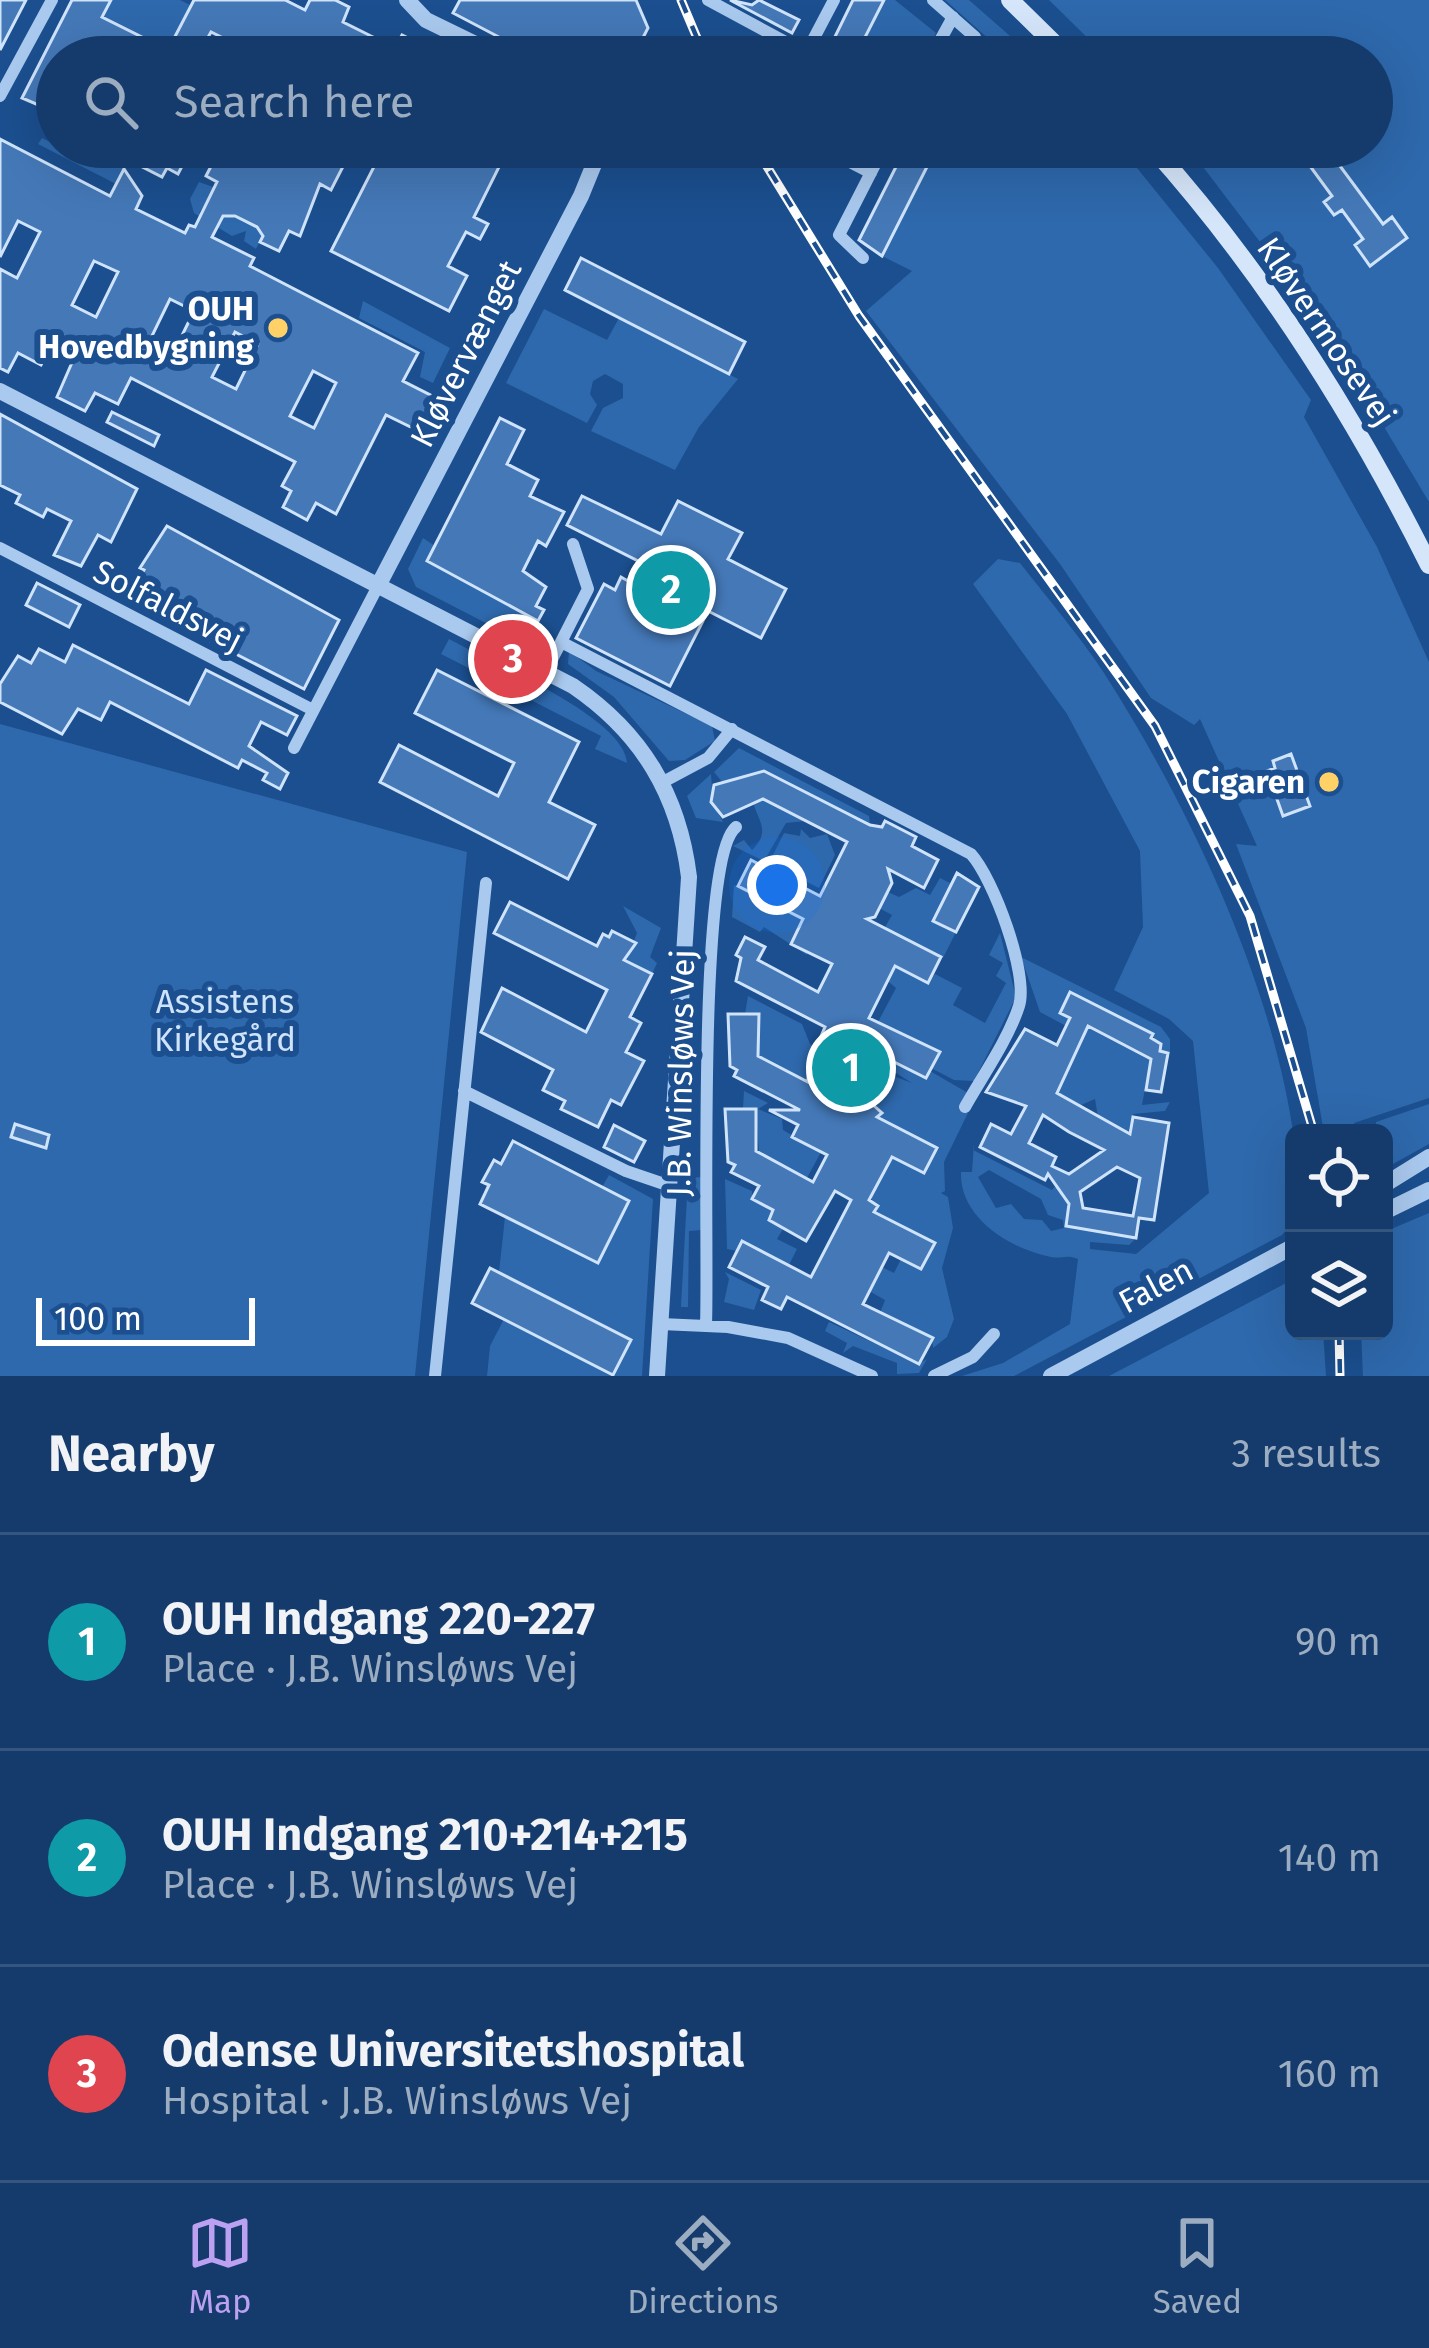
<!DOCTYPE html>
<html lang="en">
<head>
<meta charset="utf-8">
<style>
	body { margin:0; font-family:"Fira Sans",sans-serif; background:#1d4271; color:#f1f3f6 }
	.controls { position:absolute; right:36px; bottom:36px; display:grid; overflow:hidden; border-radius:18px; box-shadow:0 12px 48px #0002 }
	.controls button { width:108px; height:108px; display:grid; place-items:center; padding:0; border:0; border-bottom:3px solid #33557e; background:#143b6b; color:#f1f3f6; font:60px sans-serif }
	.scale { position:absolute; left:36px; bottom:30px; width:219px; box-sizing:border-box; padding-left:12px; border:6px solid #fff; border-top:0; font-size:33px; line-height:42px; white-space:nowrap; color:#fff; -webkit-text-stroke:9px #1b4f8f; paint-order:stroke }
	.you { position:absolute; left:777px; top:885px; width:42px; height:42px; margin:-30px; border:9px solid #fff; border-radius:50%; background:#1a73e8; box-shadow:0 0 0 18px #1a73e833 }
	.badge { display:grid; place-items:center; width:78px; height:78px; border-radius:50%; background:#bca0f2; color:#fff; font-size:39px; font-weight:700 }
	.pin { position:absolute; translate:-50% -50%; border:6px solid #fff; box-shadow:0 3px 12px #0006 }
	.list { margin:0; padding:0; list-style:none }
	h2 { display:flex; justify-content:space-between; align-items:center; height:156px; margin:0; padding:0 48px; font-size:51px }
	h2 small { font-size:39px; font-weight:400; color:#9dadc1 }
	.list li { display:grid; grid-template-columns:78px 1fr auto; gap:36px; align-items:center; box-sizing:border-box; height:216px; padding:0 48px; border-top:3px solid #33557e }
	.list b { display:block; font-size:45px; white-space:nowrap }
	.list p { margin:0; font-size:39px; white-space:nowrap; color:#9dadc1 }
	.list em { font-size:39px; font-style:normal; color:#9dadc1 }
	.icon { flex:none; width:66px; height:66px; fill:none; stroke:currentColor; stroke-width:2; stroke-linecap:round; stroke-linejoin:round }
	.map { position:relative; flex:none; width:1429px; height:1376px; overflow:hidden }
	.search { position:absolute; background:#143b6b; box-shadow:0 12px 48px #0002; left:36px; right:36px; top:36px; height:132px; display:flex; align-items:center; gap:30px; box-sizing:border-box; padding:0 42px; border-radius:66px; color:#9dadc1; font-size:45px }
	.sheet { height:804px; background:#143b6b }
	nav { display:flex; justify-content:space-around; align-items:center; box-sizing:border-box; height:168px; border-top:3px solid #33557e; background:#143b6b; font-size:33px; color:#9dadc1 }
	nav a { display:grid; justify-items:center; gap:6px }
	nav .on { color:#bca0f2 }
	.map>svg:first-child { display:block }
	.green { fill:#2e69ad; fill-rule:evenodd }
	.building { fill:#4478b7; stroke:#cfe3fa; stroke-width:3; fill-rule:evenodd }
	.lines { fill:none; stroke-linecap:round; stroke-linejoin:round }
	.minor { stroke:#a9c9ee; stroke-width:12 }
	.tertiary { stroke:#a9c9ee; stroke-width:16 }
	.secondary { stroke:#d6e6fa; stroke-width:18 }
	.rail-casing { stroke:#fff; stroke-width:9 }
	.rail { stroke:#1b4f8f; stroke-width:4.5; stroke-dasharray:14; stroke-linecap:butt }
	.poi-dot { fill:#ffd166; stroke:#1b4f8f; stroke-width:4.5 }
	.labels { text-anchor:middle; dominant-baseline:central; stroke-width:12; stroke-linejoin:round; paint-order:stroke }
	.poi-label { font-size:33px; font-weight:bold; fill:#fff; stroke:#1b4f8f; text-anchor:end }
	.street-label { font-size:33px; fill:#fff; stroke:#1b4f8f }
	.park-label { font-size:33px; fill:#cfe3fa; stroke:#1b4f8f }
</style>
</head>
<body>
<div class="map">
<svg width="1429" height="1376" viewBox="0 0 1429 1376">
	<rect width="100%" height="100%" fill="#1b4f8f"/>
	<!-- green -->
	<path class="green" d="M111 0H180L204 12C179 24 177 29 181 57L101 16Z
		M884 0H895L936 33 929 47 914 40 906 57H855Z
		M945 0H969L1034 57H983L990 40Z
		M1049 0H1429V502L1323 325 1188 147H1372V57H1107Z
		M42 138 94 164 101 154 125 166 116 184 38 144Z
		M937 147H1120L1218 268 1311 400 1304 417 1377 547 1429 662V1098L1354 1123 1358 1133H1324L1306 1028 1236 844 1257 846 1200 719 1194 725 1151 698 1060 564 866 311 912 271 882 256Z
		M199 182 216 188 199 213 225 211 265 231 256 249 244 241 246 231 232 236 194 213 190 199Z
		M363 301 450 348 433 383 420 377 425 352 359 318Z
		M544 309 607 340 619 318 738 379 699 427 675 470 591 431 603 408 623 398V384L605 374 593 381 590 394 597 405 587 423 506 383Z
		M423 538 435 546 428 561 538 621 549 631 546 643 534 648 416 587 408 569Z
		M998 559 1020 563C1048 599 1079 635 1104 673 1189 806 1272 981 1294 1138 1297 1165 1294 1194 1294 1221L1282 1235 1014 1376H962L1003 1363 1070 1324 1078 1259C1067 1254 1062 1259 1051 1257 1009 1249 959 1217 961 1172H972L974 1144 973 1150 1052 1190 1056 1185 1069 1204 1067 1226 1136 1238 1129 1245 1090 1242V1249L1136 1254 1209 1193 1193 1041 1169 1019 1114 990 1143 927 1140 851 1067 714 973 584ZM989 1170 1041 1199 1048 1215 1063 1220 1064 1228 1051 1231 1042 1220 1024 1219 1011 1204 996 1208 978 1177Z
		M449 639 512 672 504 686 441 654Z
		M569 651 596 671 712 726 715 741 685 760 669 761 614 697 568 664Z
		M528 679C556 694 626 731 627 763L595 749 601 736 521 695Z
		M0 724 467 852 415 1376H0Z
		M739 748 869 816 870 825 765 771 723 783 714 772Z
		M711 774 713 803 723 822 696 818 687 796Z
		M763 799 806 821 786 823 764 861 733 846 744 840 752 850C772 831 757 819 753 802Z
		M801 829 810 838 827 834 835 855 819 888 769 863 784 833 800 836Z
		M940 878 952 884 934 920 956 932 943 958 884 929 892 915 879 908 888 892 899 897 916 888 930 895Z
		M734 885 808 922 807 955 764 927 760 932 732 917Z
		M623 906 661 928 650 957 657 963 652 974 619 957 631 949 637 933Z
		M1000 933 1016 997 974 1081 954 1080 931 1068 939 1052 878 1022 896 988 877 972 883 960 927 983 935 974 962 988 953 1005 985 1023 1006 983 996 976 1003 963 989 955Z
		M1021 957 1161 1027 1170 1039V1053L1160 1051 1152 1034 1070 993 1060 1012 1074 1020 1070 1028 1040 1012Z
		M748 996 802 1024 810 1044 818 1048 808 1083 758 1056 759 1015 745 1014Z
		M1088 1026 1142 1054 1152 1050 1142 1105 1170 1102 1165 1111 1133 1114 1128 1133 1098 1117 1095 1099 1081 1105 1055 1092Z
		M882 1056 926 1078 930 1071 968 1093 960 1109 968 1113 944 1162 945 1191 941 1193 948 1197 953 1228 942 1268 954 1319 947 1337 933 1348 932 1338 880 1313 885 1300 869 1291 882 1267 894 1273 901 1259 921 1269 934 1243 873 1212 868 1145 924 1173 937 1148 875 1117 872 1104 888 1074 912 1083 888 1068Z
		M744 1091 768 1103 758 1109 782 1119 783 1130 821 1152 807 1178 759 1153 756 1109 743 1108Z
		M1429 1104V1144L1384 1169V1133H1376V1122Z
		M609 1175 653 1199 642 1376H487L490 1346 504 1319 613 1374 630 1340 499 1272 505 1217 598 1263 629 1202 602 1187Z
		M702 1177V1230L689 1231 688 1307H681L688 1178Z
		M725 1179 752 1191V1199L773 1210 769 1220 783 1229 777 1239 797 1249 789 1265 743 1242 737 1251 727 1249Z
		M1429 1213V1376H1363L1361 1331H1384V1232Z
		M725 1272 761 1290 754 1310 724 1302 729 1279Z
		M1294 1279V1331H1323L1326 1376H1109Z
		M829 1322 919 1364 927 1359 919 1373 897 1374V1363L853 1346 843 1353 847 1343 825 1331Z"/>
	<!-- building -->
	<path class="building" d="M0 0H26L0 50Z
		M72 0H111L102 17 168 50 194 0H285L305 10 310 0H335L349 7 343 22 371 36 395 47 402 35 446 57H261L211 32 197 57H119L87 41 79 57H57V113L22 98Z
		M460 0H636L648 28 633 57H537L453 13Z
		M730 0 752 5 759 0 799 20 792 33Z
		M853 0H884L855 57H825Z
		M0 139 110 196 124 169 142 196 136 209 185 233 189 225 195 227 217 182 206 176 221 147H353L331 190 320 184 300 236 289 231 279 251 260 242 263 236 257 227 235 216H223L212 237 254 258 250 266 418 353 403 381 450 405 433 438 386 415 336 514 316 503 307 520 283 507 291 491 282 486 295 462 131 378 118 404 95 393 85 411 57 397 77 351 54 339 41 365 18 353 8 372 0 368V269L17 278 40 232 18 221 0 257ZM94 261 118 272 96 317 72 305ZM170 299 194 311 172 356 148 344ZM235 332 258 344 236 389 212 377ZM313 371 336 383 314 428 290 416Z
		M131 147H192L178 174 167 168 162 177 125 158Z
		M384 147H475L502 161 474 217 488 224 480 239 466 232 448 266 467 276 449 311 331 251Z
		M906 147H937L882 256 859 240Z
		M1296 147H1326L1383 224 1392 217 1407 238 1370 266 1355 245 1363 239 1342 210 1334 215 1324 202 1332 196Z
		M581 258 745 342 729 374 565 290Z
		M112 412 159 435 154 446 107 422Z
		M0 414 137 489 111 542 98 535 81 566 54 555 71 521 47 509 43 517 16 503 20 495 0 485Z
		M500 418 524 430 507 464 538 480 530 496 564 512 546 546 538 541 523 571 546 587 536 606 544 610 538 621 427 561Z
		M582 496 661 534 678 501 742 533 728 559 786 589 761 638 708 611 670 686 576 638 604 584 615 590 621 577 628 581 638 561 567 525Z
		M167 526 339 620 304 689 129 599 144 570 140 568Z
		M37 583 80 605 69 627 26 605Z
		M73 645 189 704 206 670 297 716 287 735 261 722 249 746 288 773 280 789 263 780 267 773 242 760 238 768 110 702 101 720 78 709 62 734 0 702V684L18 656 31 663 39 649 65 662Z
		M437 670 579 742 549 802 595 825 568 879 380 782 399 745 498 796 514 763 415 713Z
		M1291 754 1310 806 1283 816 1267 771 1275 768 1273 761Z
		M764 771 870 825 882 827 885 821 916 837 912 846 938 860 924 888 888 869 892 883 875 917 867 919 941 957 928 983 895 966 869 1018 940 1052 926 1078 894 1062 872 1104 882 1113 877 1117 937 1148 924 1173 892 1157 869 1200 878 1206 874 1212 935 1243 921 1269 889 1253 863 1304 933 1338 919 1364 787 1297 781 1309 762 1300 768 1287 729 1267 742 1241 811 1277 851 1200 835 1191 806 1241 769 1220 773 1210 752 1199 759 1186 731 1172 735 1165 728 1162 725 1109H756V1151L813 1182 827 1155 792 1137 798 1125 769 1110H800L734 1076 737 1070 730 1066 728 1014H759L758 1056 808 1082V1066L825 1027 736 981 741 958 736 955 745 937 765 947 758 960 818 992 832 964 791 944 803 919 738 886 751 860 820 896 847 842 763 799 723 817 711 802 714 785Z
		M957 873 979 887 956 932 933 921Z
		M510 902 597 946 603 934 609 937 612 931 636 943 624 960 652 974 630 1017 641 1023 626 1052 644 1061 621 1105 611 1100 598 1127 561 1109 565 1101 543 1090 553 1070 481 1032 502 988 586 1032 607 990 494 933Z
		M1070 992 1153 1034 1151 1038 1161 1044 1160 1051 1168 1053 1161 1092 1146 1090 1151 1059 1088 1026 1057 1093 1130 1134 1133 1117 1169 1123 1154 1220 1139 1218 1136 1238 1066 1226 1069 1204 1048 1174 1045 1180 980 1147 991 1124 1011 1134 1026 1106 986 1092 1025 1029 1057 1045 1070 1018 1060 1013ZM1043 1115 1069 1132 1104 1150 1069 1174 1052 1166 1056 1157 1029 1143ZM1117 1167 1140 1178 1133 1216 1083 1208 1080 1192Z
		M15 1124 49 1135 46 1148 11 1137Z
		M614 1125 645 1141 634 1162 604 1147Z
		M513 1141 629 1201 598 1263 480 1204 489 1185 482 1182 494 1160 501 1164Z
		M490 1268 631 1340 613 1375 472 1303Z"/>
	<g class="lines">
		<!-- minor -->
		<path class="minor" d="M708 0 806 53
			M933 0 975 37 971 57
			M804 57 834 0
			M931 57 953 17
			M0 96 52 0
			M821 147 871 173
			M863 258 839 235 884 147
			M0 548 313 710
			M561 642 588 589 573 544
			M546 671 561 642 971 854C993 878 1029 974 1019 1006 1008 1040 983 1075 965 1107
			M294 748 378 586
			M663 782 708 758 732 729
			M464 1091 626 1171 670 1186
			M661 1324 728 1327 788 1338 872 1376
			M706 1325C709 1253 696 859 736 827
			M435 1376 486 883
			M934 1376 973 1357 994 1334"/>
		<!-- tertiary -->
		<path class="tertiary" d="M407 0 426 20 502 57
			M0 391 573 686C642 733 679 795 689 877L657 1376
			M378 586 581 196 601 147
			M1384 1185 1429 1157
			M1384 1212 1429 1190
			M1051 1376 1294 1246"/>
		<!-- secondary -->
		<path class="secondary" d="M1010 0 1068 57
			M1152 147C1264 272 1354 415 1429 565"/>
		<defs>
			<path id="rail" d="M681 0 705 57
				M755 147 859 316 1155 726 1250 916 1314 1133
				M1339 1331 1340 1376"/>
		</defs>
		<!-- rail casing -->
		<use href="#rail" class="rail-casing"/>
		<!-- rail -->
		<use href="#rail" class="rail"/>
	</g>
	<!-- markers -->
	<g class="poi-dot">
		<circle cx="278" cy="328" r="12"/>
		<circle cx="1329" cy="782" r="12"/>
	</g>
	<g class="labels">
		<!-- poi labels -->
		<g class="poi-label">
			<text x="254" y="309">OUH<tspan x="254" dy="38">Hovedbygning</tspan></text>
			<text x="1305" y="782">Cigaren</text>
		</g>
		<!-- street labels -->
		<g class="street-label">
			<text transform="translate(1326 332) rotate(56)">Kløvermosevej</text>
			<text transform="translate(466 354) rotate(-63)">Kløvervænget</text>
			<text transform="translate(168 606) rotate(27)">Solfaldsvej</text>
			<text transform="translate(681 1073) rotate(-89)">J.B. Winsløws Vej</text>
			<text transform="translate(1156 1286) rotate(-28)">Falen</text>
		</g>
		<!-- park labels -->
		<g class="park-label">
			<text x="225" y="1002">Assistens<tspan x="225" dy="38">Kirkegård</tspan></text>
		</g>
	</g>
</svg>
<div class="controls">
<button><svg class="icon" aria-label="locate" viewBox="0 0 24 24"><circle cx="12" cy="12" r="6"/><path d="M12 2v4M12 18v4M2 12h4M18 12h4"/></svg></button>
<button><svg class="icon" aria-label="layers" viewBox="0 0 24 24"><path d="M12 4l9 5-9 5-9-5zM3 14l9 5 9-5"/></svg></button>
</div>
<div class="scale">100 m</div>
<div class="you"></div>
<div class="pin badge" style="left:851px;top:1068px;background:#0f9aa8">1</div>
<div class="pin badge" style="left:671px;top:590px;background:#0f9aa8">2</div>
<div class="pin badge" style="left:513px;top:659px;background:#e0444e">3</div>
<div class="search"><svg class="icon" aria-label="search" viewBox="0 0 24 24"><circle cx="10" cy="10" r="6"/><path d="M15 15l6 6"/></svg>Search here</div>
</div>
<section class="sheet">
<h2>Nearby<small>3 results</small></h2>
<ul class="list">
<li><span class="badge" style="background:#0f9aa8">1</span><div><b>OUH Indgang 220-227</b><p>Place · J.B. Winsløws Vej</p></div><em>90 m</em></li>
<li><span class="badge" style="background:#0f9aa8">2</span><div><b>OUH Indgang 210+214+215</b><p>Place · J.B. Winsløws Vej</p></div><em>140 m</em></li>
<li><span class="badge" style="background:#e0444e">3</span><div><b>Odense Universitetshospital</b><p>Hospital · J.B. Winsløws Vej</p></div><em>160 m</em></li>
</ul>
</section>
<nav>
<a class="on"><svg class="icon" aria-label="map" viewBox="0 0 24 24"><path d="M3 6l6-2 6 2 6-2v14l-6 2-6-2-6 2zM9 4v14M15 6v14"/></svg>Map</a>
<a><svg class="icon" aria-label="directions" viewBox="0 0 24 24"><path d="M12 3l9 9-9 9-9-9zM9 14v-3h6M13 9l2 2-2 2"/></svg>Directions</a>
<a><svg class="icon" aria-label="saved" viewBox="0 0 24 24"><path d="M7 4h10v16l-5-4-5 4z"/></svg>Saved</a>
</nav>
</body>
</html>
